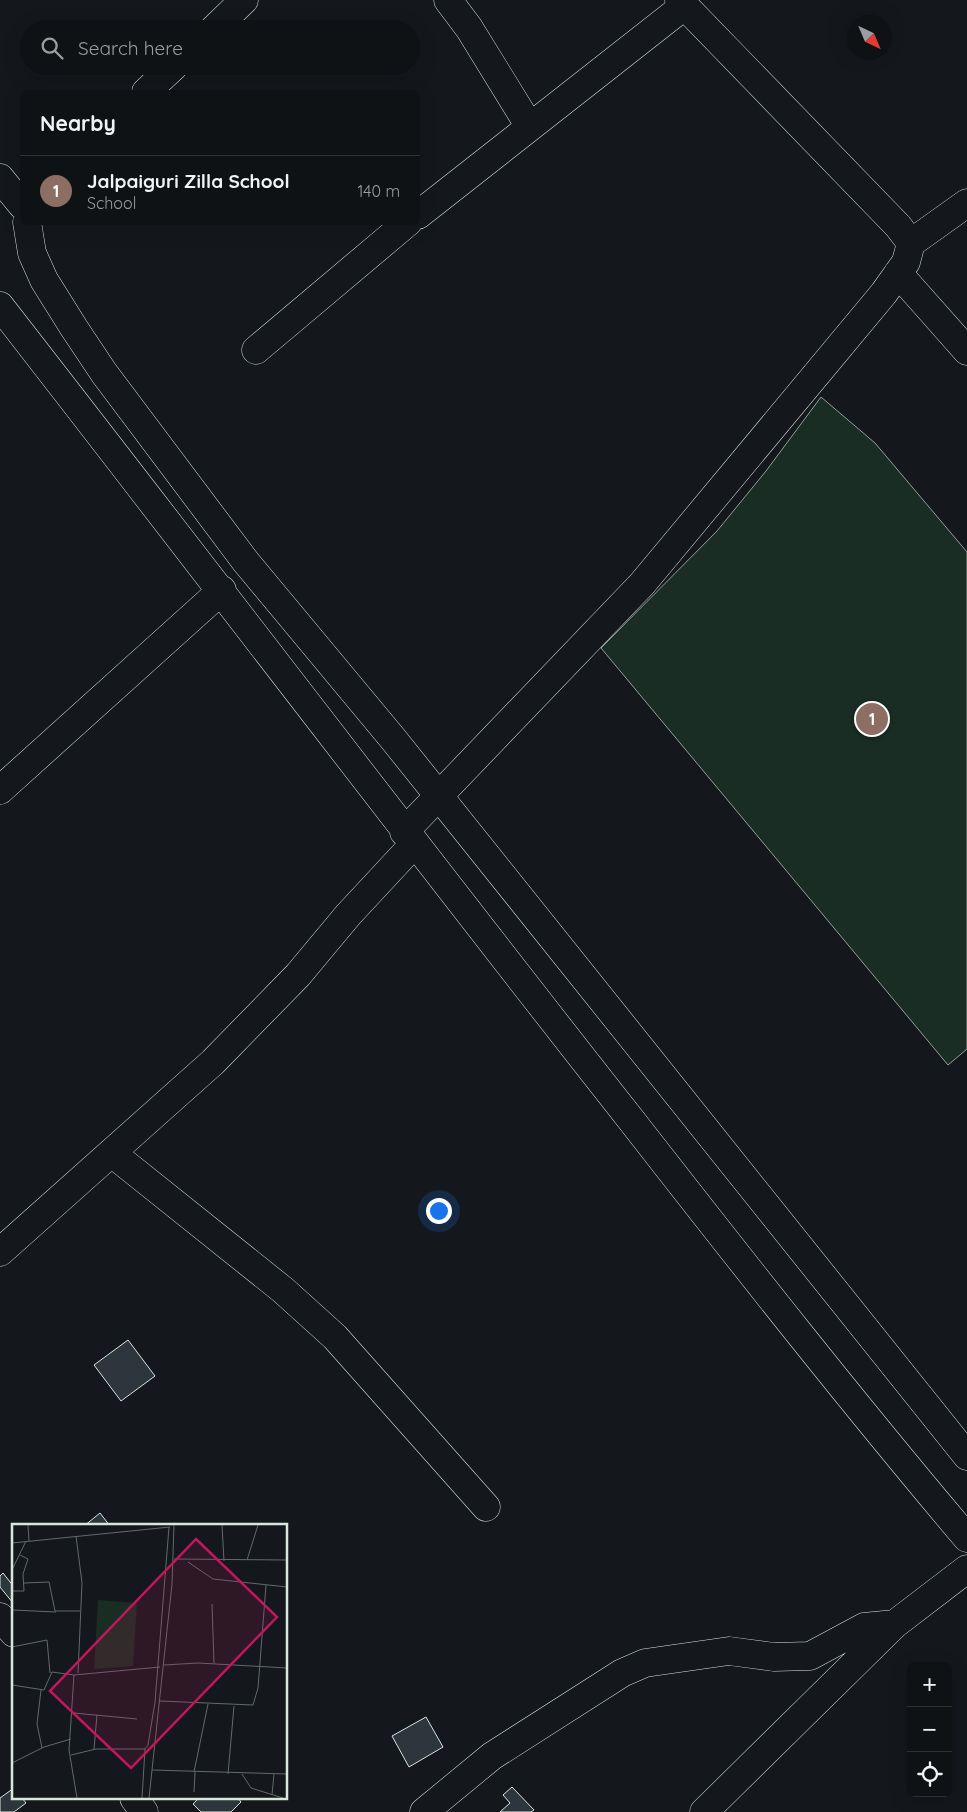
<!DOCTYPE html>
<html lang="en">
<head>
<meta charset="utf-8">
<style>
	body { margin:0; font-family:Quicksand,sans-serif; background:#181b1e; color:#f1f3f6 }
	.controls { position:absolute; right:15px; bottom:15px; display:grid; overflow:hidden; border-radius:8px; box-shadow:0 5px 20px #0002 }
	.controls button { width:45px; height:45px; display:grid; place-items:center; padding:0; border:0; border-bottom:1px solid #2f3234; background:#0f1215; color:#f1f3f6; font:25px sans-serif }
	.compass { position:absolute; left:847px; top:15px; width:45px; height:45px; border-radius:50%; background:#0f1215; box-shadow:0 5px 20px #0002; rotate:136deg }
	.you { position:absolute; left:438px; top:1210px; width:18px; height:18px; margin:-12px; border:4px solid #fff; border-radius:50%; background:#1a73e8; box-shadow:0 0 0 8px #1a73e833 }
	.badge { display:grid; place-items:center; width:32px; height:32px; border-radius:50%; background:#1a73e8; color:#fff; font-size:16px; font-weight:700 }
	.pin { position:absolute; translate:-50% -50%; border:2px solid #fff; box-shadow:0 1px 5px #0006 }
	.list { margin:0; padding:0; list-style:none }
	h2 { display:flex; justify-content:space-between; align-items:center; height:65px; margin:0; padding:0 20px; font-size:21px }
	h2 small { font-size:16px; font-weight:400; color:#9b9ea0 }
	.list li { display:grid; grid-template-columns:32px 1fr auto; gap:15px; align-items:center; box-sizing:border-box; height:70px; padding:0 20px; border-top:1px solid #2f3234 }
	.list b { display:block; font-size:19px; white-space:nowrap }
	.list p { margin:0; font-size:16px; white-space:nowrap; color:#9b9ea0 }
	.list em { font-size:16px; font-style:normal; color:#9b9ea0 }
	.icon { flex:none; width:28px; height:28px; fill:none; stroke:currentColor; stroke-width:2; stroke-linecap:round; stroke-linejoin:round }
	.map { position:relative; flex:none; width:967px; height:1812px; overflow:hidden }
	.search { position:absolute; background:#0f1215; box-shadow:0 5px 20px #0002; left:20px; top:20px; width:400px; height:55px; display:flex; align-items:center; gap:12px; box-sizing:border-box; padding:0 18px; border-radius:28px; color:#9b9ea0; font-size:19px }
	.panel { position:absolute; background:#0f1215; box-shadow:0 5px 20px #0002; left:20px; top:90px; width:400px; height:135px; border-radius:8px }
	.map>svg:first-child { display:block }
	.green { fill:#1a2d24; stroke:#939e99 }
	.building { fill:#2c363c; stroke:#d8e6dc }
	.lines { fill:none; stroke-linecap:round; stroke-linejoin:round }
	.minor-casing { stroke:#d8e6dc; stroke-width:29 }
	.minor { stroke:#14181c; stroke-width:28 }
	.inset-road { fill:none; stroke:#626a69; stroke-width:1 }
	.view { fill:#c2185b; fill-opacity:0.15; stroke:#c2185b; stroke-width:2.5 }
	.inset-edge { fill:none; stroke:#d8e6dc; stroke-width:2.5 }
</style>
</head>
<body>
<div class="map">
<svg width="967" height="1812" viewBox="0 0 967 1812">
	<rect width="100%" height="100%" fill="#14181c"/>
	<!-- green -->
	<path class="green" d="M821 397 875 443 967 552V1049L948 1065 601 648 717 531 766 471Z"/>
	<!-- building -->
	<path class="building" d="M128 1340 155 1376 121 1401 94 1365Z
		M100 1513 110 1526H84Z
		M3 1573 14 1587 13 1603 0 1587V1576Z
		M426 1717 443 1747 409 1767 392 1736Z
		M512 1787 534 1810 531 1812H500L510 1803 503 1795Z
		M14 1788V1798H22L26 1803 14 1812H0V1798Z
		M199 1798H238L241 1802 231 1812H201L193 1804Z"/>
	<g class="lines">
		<defs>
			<path id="minor" d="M448 0 469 28 530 127
				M214 29 244 0
				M146 92 174 66
				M0 178 22 205
				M418 215 684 6
				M27 222 32 253 44 280 74 328 104 373 246 562 394 740 967 1456
				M911 243 967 203
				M898 273 967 351
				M0 306C211 577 419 851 632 1121 742 1262 852 1402 967 1538
				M256 350 408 222
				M0 790 222 590
				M404 832 642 584 884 293 906 262 911 243 898 226 679 0
				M113 1154 283 1290 335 1337 486 1507
				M0 1252 213 1062 298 975 348 915 414 844
				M0 1617 14 1633
				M134 1798 144 1812
				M424 1812 492 1756 622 1673 645 1663 729 1651 774 1657 810 1656 864 1627 895 1624
				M704 1812 895 1624 967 1569"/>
		</defs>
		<!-- minor casing -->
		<use href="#minor" class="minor-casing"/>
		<!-- minor -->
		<use href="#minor" class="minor"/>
	</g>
	<!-- overview -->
	<g transform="translate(12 1524)">
		<rect width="275" height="275" fill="#14181c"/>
		<path d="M86 76 125 79 121 142 82 145Z" fill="#1a2d24"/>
		<path class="inset-road" d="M16 1 17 17M210 1 212 37M64 12 70 59 66 149M0 19 158 3M162 35 275 36M235 36 246 1M176 38 201 55 275 63M0 46 14 17M12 59 37 58 43 87H68M0 67H12L11 50 16 35 8 31M200 80 202 139M0 86 44 88M0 123 35 116 38 149M152 141 186 139 275 144M0 161 32 166 40 148 62 151M29 166 25 200 30 224M148 177 241 181 246 164 254 61M62 189 125 195M82 225 85 191M59 231 84 225H133L136 221 143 178 157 3M0 239 32 223 59 215M140 246 275 250M182 248 196 180M216 250 222 182M230 250 239 264 271 274M182 268 183 248M260 271 262 250M65 274 57 226 62 151 148 143M130 274 133 225M137 274 160 60 162 1"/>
		<path class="view" d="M184 15 265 93 119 244 38 167Z"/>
		<rect width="275" height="275" class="inset-edge"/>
	</g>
</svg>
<div class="controls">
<button>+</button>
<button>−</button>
<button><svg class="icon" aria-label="locate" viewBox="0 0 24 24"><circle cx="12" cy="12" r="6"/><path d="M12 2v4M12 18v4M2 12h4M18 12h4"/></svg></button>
</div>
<svg class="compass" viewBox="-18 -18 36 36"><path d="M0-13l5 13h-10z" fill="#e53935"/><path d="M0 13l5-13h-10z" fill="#9b9ea0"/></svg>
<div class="you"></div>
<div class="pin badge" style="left:872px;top:719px;background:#8d6e63">1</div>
<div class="search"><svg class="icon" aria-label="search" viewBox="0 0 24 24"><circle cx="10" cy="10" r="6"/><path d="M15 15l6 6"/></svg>Search here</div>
<section class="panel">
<h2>Nearby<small></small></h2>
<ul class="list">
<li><span class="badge" style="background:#8d6e63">1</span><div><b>Jalpaiguri Zilla School</b><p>School</p></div><em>140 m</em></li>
</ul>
</section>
</div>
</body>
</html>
